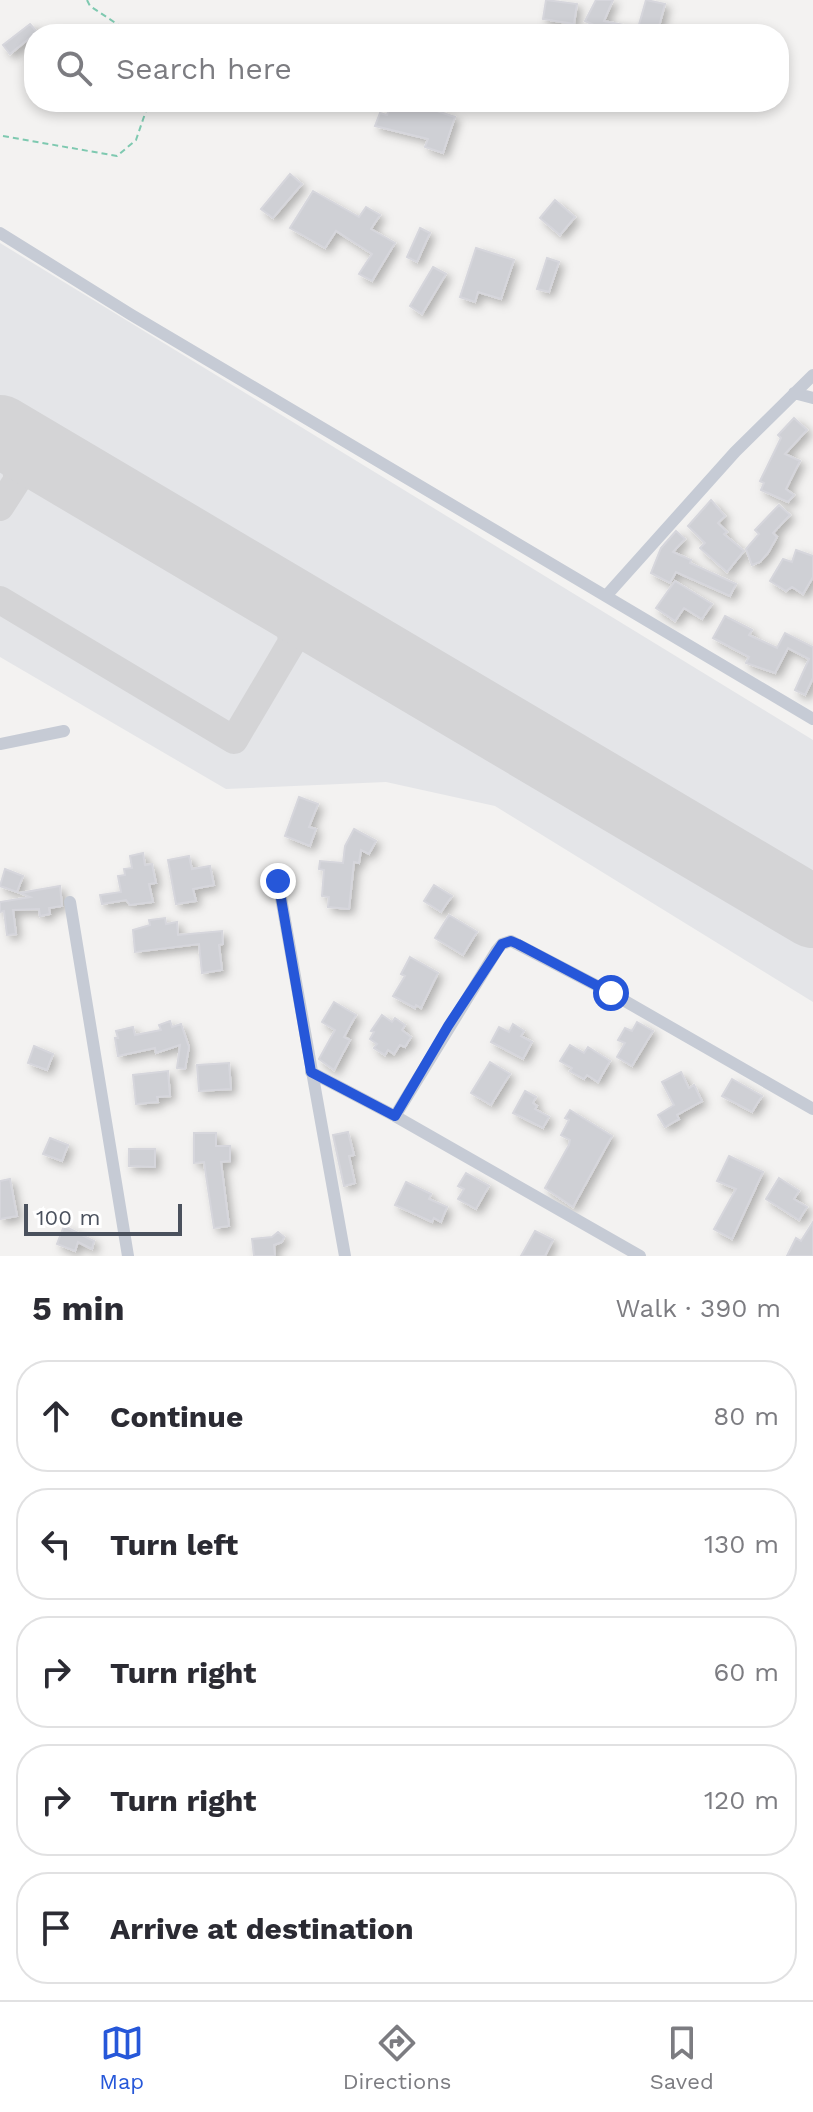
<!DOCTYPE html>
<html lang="en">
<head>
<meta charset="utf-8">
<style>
	body { margin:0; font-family:"Work Sans",sans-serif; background:#f2f2f3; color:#2b2b33 }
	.scale { position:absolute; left:24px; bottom:20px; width:158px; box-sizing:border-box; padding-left:8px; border:4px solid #4a515d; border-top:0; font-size:22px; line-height:28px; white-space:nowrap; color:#4a515d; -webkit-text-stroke:6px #fff; paint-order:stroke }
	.stop { position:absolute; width:24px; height:24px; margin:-18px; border:6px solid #2657d9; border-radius:50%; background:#fff }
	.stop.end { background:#2657d9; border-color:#fff; box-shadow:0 2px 8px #0008 }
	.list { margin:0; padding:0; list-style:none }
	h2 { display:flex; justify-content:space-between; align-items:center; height:104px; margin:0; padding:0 32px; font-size:34px }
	h2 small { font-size:26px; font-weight:400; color:#7c7c81 }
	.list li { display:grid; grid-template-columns:52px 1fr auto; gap:24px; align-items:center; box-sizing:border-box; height:112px; margin:0 16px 16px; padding:0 16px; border:2px solid #e1e1e2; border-radius:32px }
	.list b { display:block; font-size:30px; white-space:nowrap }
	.list em { font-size:26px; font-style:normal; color:#7c7c81 }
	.icon { flex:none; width:44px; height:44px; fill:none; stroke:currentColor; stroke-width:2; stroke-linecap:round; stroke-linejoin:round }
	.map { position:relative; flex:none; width:813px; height:1256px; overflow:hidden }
	.search { position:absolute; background:#fff; box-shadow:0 4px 12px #0003; left:24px; right:24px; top:24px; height:88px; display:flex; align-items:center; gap:20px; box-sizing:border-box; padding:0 28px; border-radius:32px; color:#7c7c81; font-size:30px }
	.sheet { height:744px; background:#fff }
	nav { display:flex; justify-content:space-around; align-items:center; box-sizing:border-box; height:112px; border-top:2px solid #e1e1e2; background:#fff; font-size:22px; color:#7c7c81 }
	nav a { display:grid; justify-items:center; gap:4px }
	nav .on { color:#2657d9 }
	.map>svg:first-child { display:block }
	.airport { fill:#e4e5e8 }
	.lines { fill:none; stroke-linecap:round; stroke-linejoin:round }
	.taxiway { stroke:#d4d4d6; stroke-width:28 }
	.runway { stroke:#d4d4d6; stroke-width:72 }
	.building { fill:#cfd0d5; stroke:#d6d6dc; stroke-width:2; filter:url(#shadow) }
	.path { stroke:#7ec9b0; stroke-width:2; stroke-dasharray:6 4; stroke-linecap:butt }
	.minor { stroke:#c6cbd5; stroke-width:12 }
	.route { stroke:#2657d9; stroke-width:10 }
</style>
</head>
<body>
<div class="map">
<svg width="813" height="1256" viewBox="0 0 813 1256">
	<defs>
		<filter id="shadow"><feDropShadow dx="4.5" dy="4.5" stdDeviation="4" flood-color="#0004"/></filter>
	</defs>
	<rect width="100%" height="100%" fill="#f3f2f1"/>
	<!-- airport -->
	<path class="airport" d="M0 243 813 740V1002L495 806 386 782 226 789 0 657Z"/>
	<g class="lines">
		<!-- taxiway -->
		<path class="taxiway" d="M0 507 18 479 13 455
			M0 600 234 740 292 642 289 618"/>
		<!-- runway -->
		<path class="runway" d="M0 431 813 912"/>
	</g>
	<!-- building -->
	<path class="building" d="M546 0 577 4 574 24 543 19Z
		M596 0H613L604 21 638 28 646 0 665 4 657 34H620L607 31 585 21Z
		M30 24 37 32 10 54 3 45Z
		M391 102 409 108 410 102 455 117 443 153 425 147 428 139 375 126 380 113 387 115Z
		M290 174 302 184 273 218 261 209Z
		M313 191 359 217 366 207 380 215 371 229 395 243 372 281 359 274 372 254 336 231 325 248 290 228Z
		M555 200 575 217 560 235 540 218Z
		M420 228 430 233 417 262 407 257Z
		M476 248 514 260 501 299 478 292 475 302 460 297Z
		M547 258 559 262 549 292 537 289Z
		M433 267 446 274 422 314 410 306Z
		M794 418 807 430 785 454 800 461 786 489 794 495 788 502 761 490 764 483 760 481 781 438 778 435Z
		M711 500 725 516 718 523 727 532 724 534 744 551 727 572 700 548 705 543 688 526Z
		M779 505 790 515 773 533 777 537 768 553 760 562 752 565 746 549 759 534 755 530Z
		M676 531 685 539 673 552 691 560 690 563 736 584 730 596 676 572 670 583 651 573 661 548Z
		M796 550 813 556V577L803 594 792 587 786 591 770 581 783 559 792 562Z
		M675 581 712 604 702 619 684 608 675 621 656 608Z
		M725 616 752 630 749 635 777 648 785 633 813 647V678L805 695 795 690 809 659 788 648 775 673 746 663 749 657 713 638Z
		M299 797 318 804 309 827 316 829 310 846 285 836Z
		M354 829 376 841 369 854 361 850 359 863 354 862 349 909 328 907 329 897 322 896 324 870 319 869 320 861 343 863 345 846Z
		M143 853 145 865 152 864 156 883 149 884 153 902 130 905 126 900 102 904 100 895 121 892 118 876 125 875 124 869 132 868 130 856Z
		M189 856 192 869 210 866 214 885 193 889 196 901 176 904 168 860Z
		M5 869 23 876 17 892 0 886Z
		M434 885 452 896 441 912 424 901Z
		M60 886 62 906 49 908 50 914 40 916 39 909 13 910 16 934 7 935 4 911 0 912V902L30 897 20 893Z
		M449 915 477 932 463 955 435 938Z
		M165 918 166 924 177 922 178 935 222 931 223 944 219 945 222 970 202 973 199 944 135 952 133 930 150 925 149 920Z
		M410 957 438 973 421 1008 416 1005 415 1008 393 996 405 976 401 974Z
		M334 1002 356 1015 344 1037 350 1040 334 1070 319 1059 335 1030 322 1022Z
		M382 1015 392 1022 395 1018 405 1025 402 1030 411 1037 405 1047 400 1045 394 1054 388 1050 385 1055 374 1048 377 1044 370 1039 374 1032 371 1031Z
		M170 1021 172 1027 181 1024 189 1047 185 1069 177 1068 180 1045 156 1053 155 1048 118 1056 115 1038H118L116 1031 133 1027 135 1035 161 1030 159 1025Z
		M637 1022 653 1031 632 1066 617 1057 625 1043 618 1040 625 1028 632 1031Z
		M513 1024 524 1031 521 1036 532 1042 523 1059 491 1042 499 1027 509 1032Z
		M570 1045 584 1053 588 1047 610 1061 598 1082 587 1075 584 1079 570 1071 572 1068 560 1061Z
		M34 1046 53 1054 47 1070 28 1063Z
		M490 1062 510 1074 491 1105 471 1093Z
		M229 1063 231 1089 199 1091 197 1065Z
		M168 1071 170 1096 157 1097 158 1102 136 1104 133 1075Z
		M681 1072 689 1088 694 1085 702 1101 677 1115 679 1119 665 1127 658 1115 674 1105 662 1082Z
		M732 1079 762 1096 752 1112 722 1096Z
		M525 1091 536 1097 533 1103 537 1106 535 1109 549 1117 543 1128 513 1113Z
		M570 1110 612 1136 573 1207 545 1188 569 1145 570 1140 561 1135 569 1120 565 1118Z
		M348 1132 354 1155 349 1156 355 1183 344 1186 333 1135Z
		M194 1133H216V1146H230V1161L221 1162 229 1226 214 1228 204 1162 194 1163Z
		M50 1138 68 1145 62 1161 43 1154Z
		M129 1149H155V1167L129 1166Z
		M729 1156 763 1172 732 1239 714 1229 736 1189 717 1181Z
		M466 1173 489 1186 476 1209 458 1199 464 1189 458 1186Z
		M779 1178 799 1191 794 1199 807 1207 799 1220 766 1199Z
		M10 1179 17 1216 0 1219V1181Z
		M406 1182 431 1194 429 1199 447 1207 441 1222 434 1218 432 1222 395 1205Z
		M813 1222V1256H787L796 1238 801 1241Z
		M64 1226 94 1241 92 1249 78 1242 75 1251 57 1244Z
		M535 1231 553 1240 545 1256H521Z
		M278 1232 284 1237 282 1242 274 1245 275 1256H254L252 1239 272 1237Z"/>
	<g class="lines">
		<!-- path -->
		<path class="path" d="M87 0 90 6 132 34
			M3 136 117 156 136 140 149 102"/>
		<!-- minor -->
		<path class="minor" d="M0 233 130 314 813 719
			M794 393 813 398
			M606 596 735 452 813 375
			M0 744 64 731
			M278 881 345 1256
			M70 902 128 1256
			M311 1072 395 1116 640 1256
			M395 1116 497 950 502 944 511 941 611 993 813 1109"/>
	</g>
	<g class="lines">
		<!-- route -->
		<path class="route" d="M278 881 311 1072 395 1116 448 1026 502 944 511 941 518 944 611 993"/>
	</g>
</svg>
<div class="scale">100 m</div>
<div class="stop" style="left:611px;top:993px"></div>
<div class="stop end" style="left:278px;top:881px"></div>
<div class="search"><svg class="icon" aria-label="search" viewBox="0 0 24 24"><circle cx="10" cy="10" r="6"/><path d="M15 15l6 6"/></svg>Search here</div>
</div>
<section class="sheet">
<h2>5 min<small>Walk · 390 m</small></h2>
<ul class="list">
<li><svg class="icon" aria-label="ahead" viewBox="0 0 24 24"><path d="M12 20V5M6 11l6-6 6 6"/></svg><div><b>Continue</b></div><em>80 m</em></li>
<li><svg class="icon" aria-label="left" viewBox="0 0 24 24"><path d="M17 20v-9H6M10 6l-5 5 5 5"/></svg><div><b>Turn left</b></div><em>130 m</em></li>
<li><svg class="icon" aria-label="right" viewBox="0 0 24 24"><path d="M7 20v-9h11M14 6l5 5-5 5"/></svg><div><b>Turn right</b></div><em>60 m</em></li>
<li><svg class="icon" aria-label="right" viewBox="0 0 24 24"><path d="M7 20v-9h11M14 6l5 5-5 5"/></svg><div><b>Turn right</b></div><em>120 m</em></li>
<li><svg class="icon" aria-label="arrive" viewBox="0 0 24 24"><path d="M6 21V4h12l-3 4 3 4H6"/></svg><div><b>Arrive at destination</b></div></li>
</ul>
</section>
<nav>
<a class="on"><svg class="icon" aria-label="map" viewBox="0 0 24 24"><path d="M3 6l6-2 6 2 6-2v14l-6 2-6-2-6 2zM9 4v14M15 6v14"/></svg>Map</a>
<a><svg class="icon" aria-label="directions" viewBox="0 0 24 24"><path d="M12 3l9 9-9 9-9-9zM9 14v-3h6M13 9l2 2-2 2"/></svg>Directions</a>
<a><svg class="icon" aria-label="saved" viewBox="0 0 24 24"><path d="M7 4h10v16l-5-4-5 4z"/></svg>Saved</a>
</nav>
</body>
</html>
